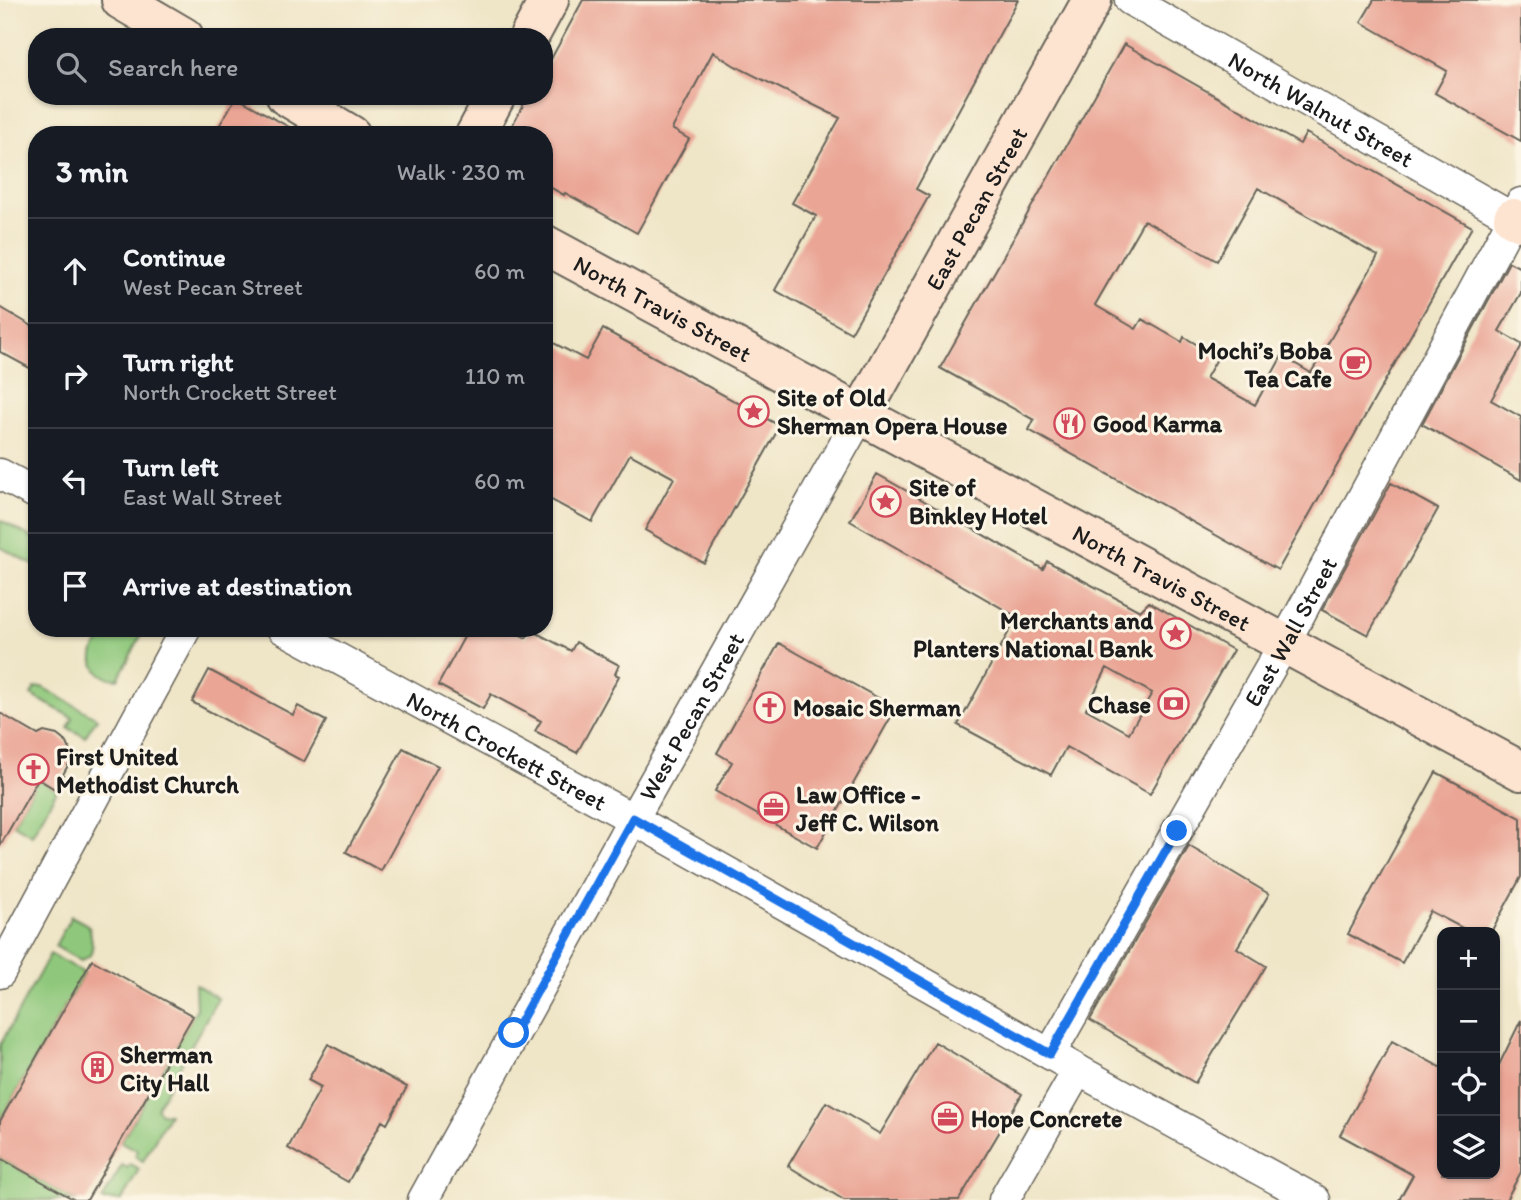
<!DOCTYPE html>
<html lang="en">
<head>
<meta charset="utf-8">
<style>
	body { margin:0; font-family:Itim,sans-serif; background:#242831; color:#f1f3f6 }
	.controls { position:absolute; right:21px; bottom:21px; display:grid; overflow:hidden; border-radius:14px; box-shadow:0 2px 5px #0004 }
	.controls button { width:63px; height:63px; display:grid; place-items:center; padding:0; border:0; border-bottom:2px solid #363941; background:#171b24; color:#f1f3f6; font:35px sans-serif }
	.stop { position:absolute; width:21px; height:21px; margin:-16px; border:5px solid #1a73e8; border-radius:50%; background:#fff }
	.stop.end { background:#1a73e8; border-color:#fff; box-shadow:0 2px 7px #0008 }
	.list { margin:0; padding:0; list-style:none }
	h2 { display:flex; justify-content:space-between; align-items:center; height:91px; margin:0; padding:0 28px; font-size:30px }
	h2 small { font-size:23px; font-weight:400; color:#9ea1a6 }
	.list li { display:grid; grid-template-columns:46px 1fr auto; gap:21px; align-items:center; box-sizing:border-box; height:105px; padding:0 28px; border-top:2px solid #363941 }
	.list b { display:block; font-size:26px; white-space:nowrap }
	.list p { margin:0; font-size:23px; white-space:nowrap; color:#9ea1a6 }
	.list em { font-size:23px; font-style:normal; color:#9ea1a6 }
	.icon { flex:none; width:38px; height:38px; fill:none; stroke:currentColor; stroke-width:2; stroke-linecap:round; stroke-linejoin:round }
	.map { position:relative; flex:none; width:1521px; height:1200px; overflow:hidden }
	.search { position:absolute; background:#171b24; box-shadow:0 2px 5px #0004; left:28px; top:28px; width:525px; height:77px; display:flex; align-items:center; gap:18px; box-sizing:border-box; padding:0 24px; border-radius:28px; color:#9ea1a6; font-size:26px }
	.panel { position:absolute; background:#171b24; box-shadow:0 2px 5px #0004; left:28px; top:126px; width:525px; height:511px; border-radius:28px }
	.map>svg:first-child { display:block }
	.green { fill:#8fc87c; stroke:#56724c; stroke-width:2 }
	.building { fill:#eaa595; fill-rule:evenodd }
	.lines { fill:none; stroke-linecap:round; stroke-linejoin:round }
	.street-casing { stroke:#666258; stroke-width:33 }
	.secondary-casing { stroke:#666258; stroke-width:42 }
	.street { stroke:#fff; stroke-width:30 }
	.secondary { stroke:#fde4d0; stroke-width:38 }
	.route { stroke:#1a73e8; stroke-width:9 }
	.labels { text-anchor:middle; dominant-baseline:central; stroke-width:6; stroke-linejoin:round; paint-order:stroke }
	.street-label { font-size:24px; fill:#1c1c1c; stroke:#fcf5e5 }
	.poi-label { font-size:24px; font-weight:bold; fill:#1c1c1c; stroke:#fcf5e5; text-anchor:start }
</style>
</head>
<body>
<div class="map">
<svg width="1521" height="1200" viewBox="0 0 1521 1200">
	<rect width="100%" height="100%" fill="#fcf5e5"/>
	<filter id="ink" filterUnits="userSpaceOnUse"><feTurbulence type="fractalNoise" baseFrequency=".0143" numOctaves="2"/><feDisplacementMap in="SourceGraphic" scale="14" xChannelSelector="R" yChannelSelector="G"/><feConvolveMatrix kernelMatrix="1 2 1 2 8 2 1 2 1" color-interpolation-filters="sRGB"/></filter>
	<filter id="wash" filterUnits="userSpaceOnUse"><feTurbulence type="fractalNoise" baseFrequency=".00686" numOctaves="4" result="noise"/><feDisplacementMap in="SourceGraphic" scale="28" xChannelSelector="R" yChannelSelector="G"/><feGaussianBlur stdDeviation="1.57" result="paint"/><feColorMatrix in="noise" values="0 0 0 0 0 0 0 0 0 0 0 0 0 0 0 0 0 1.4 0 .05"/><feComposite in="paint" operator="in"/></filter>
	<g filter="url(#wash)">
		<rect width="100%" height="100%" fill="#efe5c7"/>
		<!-- green -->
		<path class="green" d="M0 520 37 540V567L0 547Z
			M120 628H145L118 679C99 679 86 663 97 645 102 638 113 633 120 628Z
			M42 687 97 718 85 737 68 728 73 718 31 695 35 688Z
			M38 779 57 790 32 835 13 824Z
			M71 916 86 924 90 929 93 951 89 956 81 961 55 946Z
			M50 954 84 973 0 1121V1045Z
			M195 984 218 998 158 1105 157 1109 161 1113 169 1114 143 1161 135 1156 137 1150 121 1142 196 1010Z
			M0 1158 75 1200H0Z
			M130 1164 139 1169 122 1200H102L122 1165 127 1168Z"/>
		<g id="blocks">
			<!-- building -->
			<path class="building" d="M583 0H1018L916 189 929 196 851 333 775 290 816 216 792 203 840 118 735 66 713 52 672 129 689 139 637 233 565 193 564 195 544 184V135H507L528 96H544V72Z
				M1374 0H1521V141L1435 93 1447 71 1361 22Z
				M1124 44 1300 144 1306 133 1472 227 1278 570 1029 430 1034 420 940 368ZM1258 188 1378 256 1311 373 1282 356 1255 405 1206 378 1218 357 1184 337 1182 342 1142 319 1136 329 1095 305 1144 220 1217 261Z
				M236 97 303 135H214Z
				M1509 262 1521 268V293L1499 331 1521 344V347L1491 400 1521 417V480L1422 424Z
				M0 307 37 329V372L0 352Z
				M603 329 780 426 704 563 645 530 674 478 630 454 592 522 544 496V338L586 360Z
				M877 474 1043 569 1047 561 1140 611 1149 602 1233 650 1150 794 1066 747 1051 775 958 725 1017 617 850 521ZM1107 668 1152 693 1129 733 1086 709Z
				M1391 483 1438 509 1368 635 1322 610Z
				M469 628H508L526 638 531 630 571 651 576 642 619 665 615 674 619 676 577 753 535 731 541 721 491 694 483 709 438 685Z
				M779 643 896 708 817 848 715 791 732 762 717 753Z
				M209 670 293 715 298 706 326 721 304 762 192 702Z
				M0 713 38 735 44 732 57 735 67 743 71 752V760L55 789 38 779 0 846Z
				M403 748 438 766 381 871 346 852Z
				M1436 772 1521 818V877L1491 932H1470L1430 911 1402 963 1348 934Z
				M1189 846 1269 894 1237 948 1266 966 1195 1083 1090 1020Z
				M92 960 193 1016 87 1200H75L0 1158V1121Z
				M1521 1020V1172L1506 1200H1399L1413 1175 1340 1135 1392 1041 1442 1068V1174H1495V1073Z
				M935 1042 1022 1094 959 1200H844L788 1166 826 1102 880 1134Z
				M328 1044 407 1087 387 1124 382 1121 348 1182 288 1148 321 1087 308 1080Z"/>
		</g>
	</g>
	<g filter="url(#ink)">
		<use href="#blocks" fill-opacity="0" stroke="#666258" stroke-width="2"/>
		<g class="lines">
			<defs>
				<g id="street">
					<path id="s1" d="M1130 0 1513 218"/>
					<path d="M0 474 37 494"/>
					<path id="s2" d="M282 628 633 819 1078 1070 1315 1200"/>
					<path d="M0 973 186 628"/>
					<path id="s3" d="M1050 1054 1284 644 1521 203"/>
					<path id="s4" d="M423 1200 633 819 860 416"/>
					<path d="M1004 1200 1078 1070"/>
				</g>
				<g id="secondary">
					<path d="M121 0 184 37"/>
					<path d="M529 37 549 0"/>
					<path d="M286 96 351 135"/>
					<path d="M475 135 496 96"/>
					<path d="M1513 218 1521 222"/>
					<path id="s5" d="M544 244 1521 771"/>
					<path id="s6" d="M860 416 1092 0"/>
				</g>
			</defs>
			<!-- street casing -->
			<use href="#street" class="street-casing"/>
			<!-- secondary casing -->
			<use href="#secondary" class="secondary-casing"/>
			<!-- street -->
			<use href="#street" class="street"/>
			<!-- secondary -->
			<use href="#secondary" class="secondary"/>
		</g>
	</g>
	<g class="lines" filter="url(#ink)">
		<!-- route -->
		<path class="route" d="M514 1033 633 818 1050 1054 1177 831"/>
	</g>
	<!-- icons -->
	<defs>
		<symbol id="cafe-ring" viewBox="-11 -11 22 22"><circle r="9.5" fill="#fcf5e5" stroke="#d1495b" stroke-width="1.5"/><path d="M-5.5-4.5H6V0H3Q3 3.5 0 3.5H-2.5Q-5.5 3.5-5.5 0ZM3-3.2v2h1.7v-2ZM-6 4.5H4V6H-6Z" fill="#d1495b"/></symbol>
		<symbol id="sight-ring" viewBox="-11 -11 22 22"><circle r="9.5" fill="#fcf5e5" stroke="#d1495b" stroke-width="1.5"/><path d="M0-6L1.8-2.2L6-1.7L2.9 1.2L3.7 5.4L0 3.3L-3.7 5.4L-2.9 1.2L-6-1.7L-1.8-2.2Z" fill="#d1495b"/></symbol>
		<symbol id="restaurant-ring" viewBox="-11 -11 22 22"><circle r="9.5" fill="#fcf5e5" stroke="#d1495b" stroke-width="1.5"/><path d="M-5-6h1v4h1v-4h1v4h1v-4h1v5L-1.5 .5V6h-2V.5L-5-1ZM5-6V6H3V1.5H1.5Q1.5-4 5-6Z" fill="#d1495b"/></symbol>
		<symbol id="bank-ring" viewBox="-11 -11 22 22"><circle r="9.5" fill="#fcf5e5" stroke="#d1495b" stroke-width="1.5"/><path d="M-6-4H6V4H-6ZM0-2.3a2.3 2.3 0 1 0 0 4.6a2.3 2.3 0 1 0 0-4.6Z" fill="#d1495b"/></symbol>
		<symbol id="church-ring" viewBox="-11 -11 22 22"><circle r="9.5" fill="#fcf5e5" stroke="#d1495b" stroke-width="1.5"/><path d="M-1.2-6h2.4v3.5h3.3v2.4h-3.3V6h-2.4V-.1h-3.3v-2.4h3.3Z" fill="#d1495b"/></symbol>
		<symbol id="office-ring" viewBox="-11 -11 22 22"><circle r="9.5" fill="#fcf5e5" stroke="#d1495b" stroke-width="1.5"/><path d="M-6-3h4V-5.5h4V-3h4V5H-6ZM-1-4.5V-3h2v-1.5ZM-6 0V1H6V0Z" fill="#d1495b"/></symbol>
		<symbol id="building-ring" viewBox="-11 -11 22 22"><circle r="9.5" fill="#fcf5e5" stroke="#d1495b" stroke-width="1.5"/><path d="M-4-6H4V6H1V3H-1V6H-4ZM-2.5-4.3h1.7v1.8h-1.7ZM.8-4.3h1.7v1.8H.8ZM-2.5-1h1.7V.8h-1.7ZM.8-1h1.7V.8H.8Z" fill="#d1495b"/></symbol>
	</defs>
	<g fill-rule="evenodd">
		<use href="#cafe-ring" x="1338" y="346" width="35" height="35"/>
		<use href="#sight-ring" x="736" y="394" width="35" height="35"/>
		<use href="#restaurant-ring" x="1052" y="406" width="35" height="35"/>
		<use href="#sight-ring" x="868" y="484" width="35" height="35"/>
		<use href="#sight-ring" x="1158" y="616" width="35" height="35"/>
		<use href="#bank-ring" x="1156" y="686" width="35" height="35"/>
		<use href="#church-ring" x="752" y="690" width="35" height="35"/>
		<use href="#church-ring" x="16" y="752" width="35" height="35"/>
		<use href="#office-ring" x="756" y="790" width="35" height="35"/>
		<use href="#building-ring" x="80" y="1050" width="35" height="35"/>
		<use href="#office-ring" x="930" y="1100" width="35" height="35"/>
	</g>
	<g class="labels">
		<!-- street labels -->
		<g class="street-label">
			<text stroke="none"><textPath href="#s1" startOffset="220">North Walnut Street</textPath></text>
			<text stroke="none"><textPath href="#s6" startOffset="238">East Pecan Street</textPath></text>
			<text stroke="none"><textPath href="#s5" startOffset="135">North Travis Street</textPath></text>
			<text stroke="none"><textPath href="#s5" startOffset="702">North Travis Street</textPath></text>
			<text stroke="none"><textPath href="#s3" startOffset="486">East Wall Street</textPath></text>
			<text stroke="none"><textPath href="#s4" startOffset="553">West Pecan Street</textPath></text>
			<text stroke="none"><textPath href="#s2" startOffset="256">North Crockett Street</textPath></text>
		</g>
		<!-- poi labels -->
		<g class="poi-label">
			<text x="1332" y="350" text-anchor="end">Mochi’s Boba<tspan x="1332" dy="28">Tea Cafe</tspan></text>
			<text x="777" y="397">Site of Old<tspan x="777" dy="28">Sherman Opera House</tspan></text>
			<text x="1093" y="423">Good Karma</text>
			<text x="909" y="487">Site of<tspan x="909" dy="28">Binkley Hotel</tspan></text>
			<text x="1153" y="620" text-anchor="end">Merchants and<tspan x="1153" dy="28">Planters National Bank</tspan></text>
			<text x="1151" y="704" text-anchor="end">Chase</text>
			<text x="793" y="707">Mosaic Sherman</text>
			<text x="56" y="756">First United<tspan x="56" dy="28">Methodist Church</tspan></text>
			<text x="796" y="794">Law Office -<tspan x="796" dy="28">Jeff C. Wilson</tspan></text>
			<text x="120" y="1054">Sherman<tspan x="120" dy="28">City Hall</tspan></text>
			<text x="971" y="1118">Hope Concrete</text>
		</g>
	</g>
</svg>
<div class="controls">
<button>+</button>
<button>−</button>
<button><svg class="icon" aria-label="locate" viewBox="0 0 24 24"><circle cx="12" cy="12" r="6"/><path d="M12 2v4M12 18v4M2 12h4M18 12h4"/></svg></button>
<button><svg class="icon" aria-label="layers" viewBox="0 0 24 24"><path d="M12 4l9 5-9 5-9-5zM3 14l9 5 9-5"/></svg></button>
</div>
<div class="stop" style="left:514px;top:1033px"></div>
<div class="stop end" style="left:1177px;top:831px"></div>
<div class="search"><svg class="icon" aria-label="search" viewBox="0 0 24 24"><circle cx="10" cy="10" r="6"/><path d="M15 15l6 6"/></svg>Search here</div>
<section class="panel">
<h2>3 min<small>Walk · 230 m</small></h2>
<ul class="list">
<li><svg class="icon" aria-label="ahead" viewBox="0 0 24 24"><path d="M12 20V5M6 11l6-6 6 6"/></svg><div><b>Continue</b><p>West Pecan Street</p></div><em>60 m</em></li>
<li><svg class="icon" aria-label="right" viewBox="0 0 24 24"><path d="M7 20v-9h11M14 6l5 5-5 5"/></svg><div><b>Turn right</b><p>North Crockett Street</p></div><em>110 m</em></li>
<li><svg class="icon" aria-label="left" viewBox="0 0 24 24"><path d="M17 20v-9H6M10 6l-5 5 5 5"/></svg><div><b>Turn left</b><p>East Wall Street</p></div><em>60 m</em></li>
<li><svg class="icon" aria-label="arrive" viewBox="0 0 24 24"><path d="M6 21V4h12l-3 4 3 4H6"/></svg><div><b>Arrive at destination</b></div></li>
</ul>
</section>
</div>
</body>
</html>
